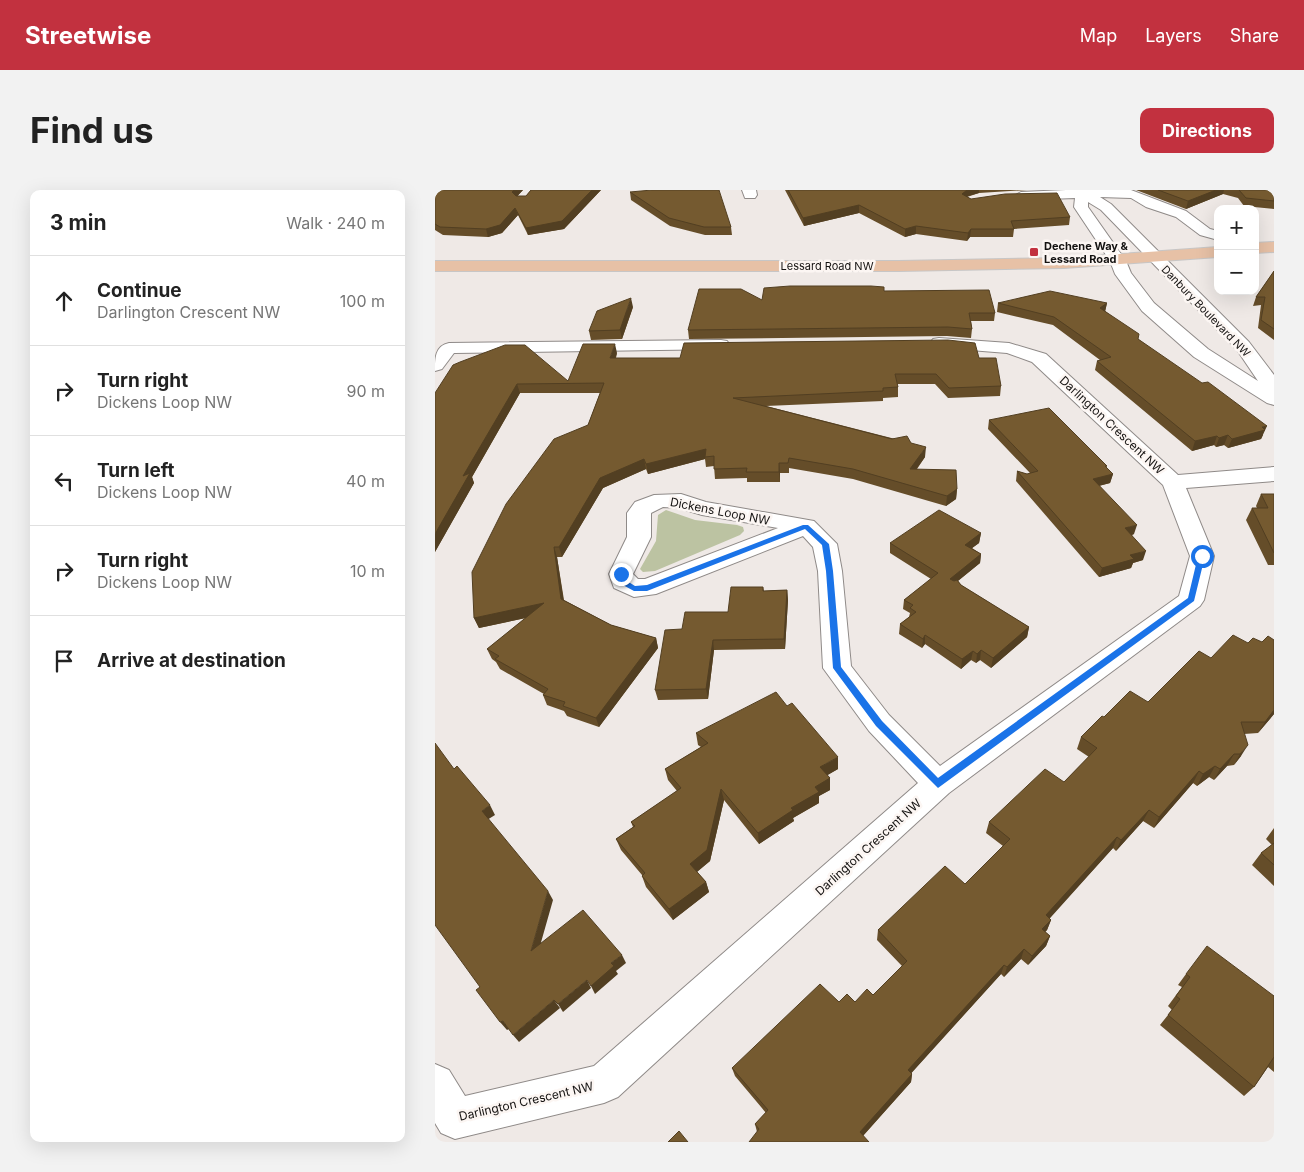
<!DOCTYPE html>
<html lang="en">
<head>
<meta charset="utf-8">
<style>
	body { margin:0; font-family:Inter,sans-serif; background:#f2f2f2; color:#222 }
	.controls { position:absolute; right:15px; top:15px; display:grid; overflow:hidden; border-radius:10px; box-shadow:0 5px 20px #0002 }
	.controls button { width:45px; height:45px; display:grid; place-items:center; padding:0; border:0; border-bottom:1px solid #e0e0e0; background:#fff; color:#222; font:25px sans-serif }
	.stop { position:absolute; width:15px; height:15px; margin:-11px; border:4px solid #1a73e8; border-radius:50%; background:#fff }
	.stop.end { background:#1a73e8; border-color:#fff; box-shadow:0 1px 5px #0008 }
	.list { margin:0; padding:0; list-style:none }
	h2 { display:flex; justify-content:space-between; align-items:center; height:65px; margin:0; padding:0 20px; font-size:21px }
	h2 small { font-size:16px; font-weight:400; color:#767676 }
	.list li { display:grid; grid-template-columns:32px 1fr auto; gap:15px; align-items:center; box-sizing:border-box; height:90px; padding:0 20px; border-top:1px solid #e0e0e0 }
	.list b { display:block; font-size:19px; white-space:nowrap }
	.list p { margin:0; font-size:16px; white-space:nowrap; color:#767676 }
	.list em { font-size:16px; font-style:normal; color:#767676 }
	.icon { flex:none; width:28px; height:28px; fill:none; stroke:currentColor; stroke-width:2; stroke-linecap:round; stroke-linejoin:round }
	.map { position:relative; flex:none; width:839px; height:952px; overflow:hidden; border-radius:10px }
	header { display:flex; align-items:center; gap:30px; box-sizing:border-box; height:70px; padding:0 25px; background:#c2313f; color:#fff }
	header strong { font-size:24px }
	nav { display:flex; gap:28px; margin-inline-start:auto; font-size:18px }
	.intro { display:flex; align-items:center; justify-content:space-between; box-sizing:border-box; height:120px; padding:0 30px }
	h1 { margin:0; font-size:35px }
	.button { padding:12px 22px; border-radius:10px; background:#c2313f; color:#fff; font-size:18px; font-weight:700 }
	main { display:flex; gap:30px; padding:0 30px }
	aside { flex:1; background:#fff; border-radius:10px; box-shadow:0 5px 20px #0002 }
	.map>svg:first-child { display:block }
	.green { fill:#bcc3a2 }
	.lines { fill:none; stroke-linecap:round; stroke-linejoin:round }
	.minor-casing { stroke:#8f8a88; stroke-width:2 }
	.major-casing { stroke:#c7c6c6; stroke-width:2 }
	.minor { fill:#fff; fill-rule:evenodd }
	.major { fill:#e7c1a6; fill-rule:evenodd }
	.wall { fill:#654d29 }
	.shaded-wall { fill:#523f22 }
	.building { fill:#755a30; stroke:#523f22 }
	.route { fill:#1a73e8 }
	.poi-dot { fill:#c2313f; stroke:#fcf6f3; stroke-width:2 }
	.labels { text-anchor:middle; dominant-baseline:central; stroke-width:5; stroke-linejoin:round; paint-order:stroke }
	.far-poi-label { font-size:11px; font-weight:bold; fill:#141211; stroke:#fcf6f3; text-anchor:start }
	.far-street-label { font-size:11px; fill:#141211; stroke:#fcf6f3 }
	.street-label { font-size:12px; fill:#141211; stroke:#fcf6f3 }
</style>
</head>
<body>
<header>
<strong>Streetwise</strong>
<nav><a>Map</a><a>Layers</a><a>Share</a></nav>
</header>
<div class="intro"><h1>Find us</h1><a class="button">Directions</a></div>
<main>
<aside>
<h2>3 min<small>Walk · 240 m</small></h2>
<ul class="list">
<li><svg class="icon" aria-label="ahead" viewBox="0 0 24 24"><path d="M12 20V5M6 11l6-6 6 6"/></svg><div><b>Continue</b><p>Darlington Crescent NW</p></div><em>100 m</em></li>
<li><svg class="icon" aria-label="right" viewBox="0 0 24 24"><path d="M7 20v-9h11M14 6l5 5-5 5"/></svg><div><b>Turn right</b><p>Dickens Loop NW</p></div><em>90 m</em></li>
<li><svg class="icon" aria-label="left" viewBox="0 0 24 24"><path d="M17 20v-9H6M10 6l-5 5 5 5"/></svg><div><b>Turn left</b><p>Dickens Loop NW</p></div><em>40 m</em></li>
<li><svg class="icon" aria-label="right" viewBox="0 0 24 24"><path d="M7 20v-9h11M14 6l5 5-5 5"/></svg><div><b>Turn right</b><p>Dickens Loop NW</p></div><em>10 m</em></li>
<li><svg class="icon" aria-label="arrive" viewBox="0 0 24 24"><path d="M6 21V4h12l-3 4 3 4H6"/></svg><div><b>Arrive at destination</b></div></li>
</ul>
</aside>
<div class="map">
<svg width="839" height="952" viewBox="0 0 839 952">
	<rect width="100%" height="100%" fill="#efe9e6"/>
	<!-- green -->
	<path class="green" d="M231 320 260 330 302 335 308 337 309 341 305 345 220 381 208 382 205 379 221 351 223 325Z"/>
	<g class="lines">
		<defs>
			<path id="minor" d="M307 0H321L322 5 320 8H310Z
				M631 0H696L751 21 775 39 783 41V50L765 45 741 27 711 17 696 8 665 7 676 14 814 152 839 185V215L832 213 759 167 707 121 680 84 675 71 639 17 640 8 586 10 579 6 586 2ZM653 12 666 20 802 160 823 191 773 159 719 113 696 83 691 71 653 17Z
				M504 148 574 153 611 164 743 285 839 277V291L751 298 779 366 769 410 765 416 514 603 183 907 169 913 20 949 6 943 0 933V874L14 880 30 906 159 876 483 593 434 541 388 478 383 381 378 357 368 346 221 404 199 407 179 398 174 384 192 347V323L200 312 219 305 246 304 271 312 379 331 402 354 407 381 416 476 454 525 505 576 744 406 755 366 728 295 597 172 572 163 498 157 495 153 498 149ZM228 317 244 318 267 325 343 338 210 389H203L198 384 216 347V323Z
				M286 150 292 151 295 155 292 159 19 163 7 179 0 181C0 168 0 156 14 153Z"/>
			<path id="major" d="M839 52V62L820 63V53Z
				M783 57V67L629 78 464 81H0V71H464L629 68Z"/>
		</defs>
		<!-- minor casing -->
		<use href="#minor" class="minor-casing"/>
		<!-- major casing -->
		<use href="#major" class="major-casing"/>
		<!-- minor -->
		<use href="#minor" class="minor"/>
		<!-- major -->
		<use href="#major" class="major"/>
	</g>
	<!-- wall -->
	<path class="wall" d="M0 0H88L82 6H91L96 0H166L129 39 93 45 83 25 67 43 53 47 8 45 0 40Z
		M350 0H592L544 3 532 7 536 9 635 27 634 35 579 39 578 47H535L532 51 481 44 470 47 424 23 369 36Z
		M701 0H839V19L809 16 803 8 788 4 751 19Z
		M195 2 296 37 297 45H270L235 36 196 10Z
		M839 81V150L823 138 826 115 818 116 821 107Z
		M449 101 560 123 559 131H536L537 139 536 148 512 146 254 149 253 140Z
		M563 113H672L670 121 703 149 828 245 826 249 793 258 789 255 781 257 779 255 757 261 660 180 662 171 665 170 618 135 562 122Z
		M198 117 187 149 156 150 154 141Z
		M182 163 181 168H544L566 196 565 206 513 208 500 194H462L463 197V207L448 208V211L331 216 476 253 490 267 482 279 522 299 521 309 511 316 418 289 354 278V283H345V292H312V288L280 289 279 276 271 277 270 269 213 284 211 279 168 298 127 367H122L129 410 176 435 221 448 223 458 164 537 132 526 129 521 112 515 108 505 109 504 65 479 61 472 57 469 52 459 91 428 44 438 39 428 153 235 165 203H85L37 287 39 293 0 362 18 175 133 191Z
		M554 230 672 276 671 278 678 284 675 293 664 296 699 344 697 345 708 370 698 373 696 378 664 387 581 291 582 281 592 284 595 283 553 239Z
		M826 304H839V375H833L811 330 817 318H822L821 316Z
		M546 343 544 353 537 358 546 364 545 373 523 391 526 395 594 437 592 447 556 478 545 470 541 473 536 470 526 479 490 454 487 458 464 444 465 434 474 427 475 423 468 419 469 410 496 389 455 363V353Z
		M328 397 329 401 352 400 353 410 350 459 279 460 273 509 223 510 220 500 247 439 293 422Z
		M839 450V524L823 543 809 544 806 566 799 575 792 576 779 590 774 587 762 596 758 593 719 638 708 631 681 661 678 658 614 728 616 730 612 740 610 742 615 746 611 756 593 775 586 769 569 787 566 784 476 883 477 884 476 892 428 946 322 942 320 934 331 923 300 886 297 878 404 812H420L438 805 467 776 442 750 443 740 530 694 568 656 551 643 554 632 629 592 654 567 642 559 646 547 669 527 713 512 776 468 813 453 827 452Z
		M261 543 403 579 392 585 395 588V600L384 606V613L358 628 359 631 324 654 289 610 275 671 262 682 271 692 274 702 238 730 211 697 207 686V685L186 660 181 649 198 637 196 632 242 601 233 590 230 579 266 557 263 555Z
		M839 638V696L817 675 826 663 837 655 831 649Z
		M751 784 839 806V882L833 877 819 897 809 906 725 835 737 820 733 816 747 797 743 795Z"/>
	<!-- shaded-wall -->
	<path class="shaded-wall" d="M79 0H88L79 10 77 2Z
		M157 0H166L129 39 93 45 91 38Z
		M532 0H544V3L533 6 526 12 527 4Z
		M781 0H789L788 4 751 19 753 11Z
		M424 15V23L369 36 368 28Z
		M80 18 83 25 67 43 53 47 51 39Z
		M481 36V44L470 47V39Z
		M536 39 535 47 532 51 533 43Z
		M196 108 198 117 187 149 185 140Z
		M672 113 670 122 665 118Z
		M180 154 182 163 177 177 175 168Z
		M82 194 85 203 37 287 39 293 0 362V344L28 286Z
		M832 236 826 249 793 258 797 249 827 237Z
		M793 245 789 255 781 257 784 248Z
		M782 246 779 255 757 261 760 251Z
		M491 257 490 267 474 289 475 279Z
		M271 259 270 269 213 284 211 274Z
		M209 269 211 279 168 298 127 367 124 357 165 288Z
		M344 273 345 283V292L344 282Z
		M678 284 675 293 655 298 658 289Z
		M522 299 521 309 511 316 512 306Z
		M702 335 699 344 687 348 690 338Z
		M546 343 544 353 529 364 530 355Z
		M119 357 122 367 130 420 126 409Z
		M711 361 708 370 698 373 696 378 664 387 667 378 695 365Z
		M546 364 545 373 514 398 515 389Z
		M352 400 353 410 350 459 349 449Z
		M109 413 113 423 44 438 39 428Z
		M594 437 592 447 556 478 558 468Z
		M490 445V454L487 458 488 449Z
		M221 448 223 458 164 537 161 528Z
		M278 450 279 460 273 509 271 499Z
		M546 460 545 470 541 473 542 464Z
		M538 461 536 470 526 479 527 469Z
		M839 520V524L823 543 830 532Z
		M813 555 806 566 799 575 805 564Z
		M799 564 792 576 779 590 785 579Z
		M403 567V579L386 589 385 577Z
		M780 576 774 587 762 596 768 584Z
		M764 581 758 593 719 638 724 627Z
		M395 588V600L384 606V613L358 628 359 631 324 654 323 643 356 618 380 597Z
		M286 599 289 610 275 671 258 685 255 674Z
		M55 615 60 625 52 630 47 621Z
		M714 620 708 631 681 661 686 650Z
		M682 647 678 658 608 736 611 725Z
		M271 692 274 702 238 730 234 719Z
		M113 701 118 710 101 770 96 761Z
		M616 730 612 740 603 749 607 739Z
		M615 746 611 756 593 775 597 766Z
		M589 759 586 769 569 787 572 777Z
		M187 765 191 773 181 781 183 784 160 804 156 796 176 773Z
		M569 775 566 784 472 888 473 880Z
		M152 790 156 798 128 822 123 814Z
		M119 810 125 818 84 852 78 845Z
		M68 831 74 839 72 840 65 832Z
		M477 884 476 892 425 949V942Z"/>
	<!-- building -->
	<path class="building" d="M0 0H79L77 2 81 6H91L96 0H157L127 31 91 38 80 18 65 35 51 39 5 37 0 34Z
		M217 0H284L296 37H269L234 28 195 2Z
		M353 0H532L527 4 536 9 570 4 622 3 635 27 576 31 579 39H536L533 43 481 36 470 39 424 15 368 28Z
		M723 0H781L753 11Z
		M804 0H839V11L811 8Z
		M839 81V139L826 130 830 107H821Z
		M355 96H436L449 97V101L554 100 560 123H534L537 139 513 137 253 140 264 99H306L327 110 329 98Z
		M615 101 672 113 665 118 704 144 703 149 767 193 773 192 832 236 827 237 830 240 797 249 793 245 784 248 782 246 760 251 662 171 676 167 619 127 563 113Z
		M196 108 185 140 154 141 162 121Z
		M513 150 540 153 544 168H561L566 196 514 198 501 184H460L463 197 448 198V201L298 208 457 249 472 246 476 253 491 257 475 279 521 280 522 299 512 306 418 279 354 268 353 273H344V282H311L312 278 279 279V266L270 267 271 259 211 274 209 269 165 288 124 357H119L126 409 176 435 221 448 161 528 128 516 130 512 108 505 113 499 60 469 64 466 52 459 109 413 39 428 37 382 71 314 119 249 153 235 169 193 82 194 28 286 35 283 0 344V203L18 175 25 172 70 155H90L133 191 148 154H180L175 168H245L249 153Z
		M614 218 672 276H670L678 284 658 289 702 335 690 338 711 361 695 365 699 369 667 378 582 281 592 284 603 281 554 230Z
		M826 304H839V363L817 318H833Z
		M504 320 546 343 530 355 546 364 515 389 519 391 522 390 526 395 594 437 558 468 546 460 542 464 538 461 527 469 490 445 488 449 465 434 481 422 475 418 478 415 469 410 503 383 455 353Z
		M296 397H328V401L352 400 349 449 278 450 271 499 220 500 230 440 247 439 250 422H293Z
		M798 445 813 453 818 448 827 452 833 446 839 450V520L830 532H806L813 555 805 564H799L785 579 780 576 768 584 764 581 724 627 714 620 686 650 682 647 611 725 616 730 607 739 615 746 597 766 589 759 572 777 569 775 473 880 477 884 425 942 434 952H314L324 939 320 934 333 920 297 878 385 794 404 812 412 804 420 812 432 799 438 805 472 771 443 740 510 676 530 694 575 649 554 632 610 579 629 592 662 558 646 547 667 526 669 527 695 501 713 512 764 461 776 468Z
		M341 502 352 516 357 513 403 567 385 577 395 588 380 597 384 602 356 618 358 620 323 643 286 599 272 660 255 674 271 692 234 719 207 686 210 683 181 649 200 636 196 632 246 598 230 579 273 553 261 543Z
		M0 553 19 579 22 576 55 615 47 621 113 701 96 761 148 720 187 765 176 773 179 776 156 796 152 790 123 814 119 810 78 845 68 831 65 832 41 800 45 797 0 735Z
		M839 653V675L826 663Z
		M772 756 839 806V867L819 897 733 825 745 809 741 806 755 787 751 784Z
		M244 941 253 952H233Z"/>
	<!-- route -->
	<path class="route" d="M368 335H373L394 354 398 381 406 477 447 531 503 588 753 408 763 366 767 364 770 366 759 411 503 598 441 536 398 478 391 381 387 355 370 339 212 401H199L186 394 182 384 188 382 192 391 200 396 212 395Z"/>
	<!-- markers -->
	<rect class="poi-dot" x="594" y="57" width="10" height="10" rx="2.5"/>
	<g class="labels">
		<!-- far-poi labels -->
		<g class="far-poi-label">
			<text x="609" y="56">Dechene Way &amp;<tspan x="609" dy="13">Lessard Road</tspan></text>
		</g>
		<!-- far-street labels -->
		<g class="far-street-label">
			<text x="392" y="76">Lessard Road NW</text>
			<text transform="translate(771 121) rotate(46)">Danbury Boulevard NW</text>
		</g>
		<!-- street labels -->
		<g class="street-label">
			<text transform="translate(677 235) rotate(43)">Darlington Crescent NW</text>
			<text transform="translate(285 321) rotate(11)">Dickens Loop NW</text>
			<text transform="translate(433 657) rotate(-42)">Darlington Crescent NW</text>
			<text transform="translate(91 911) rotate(-13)">Darlington Crescent NW</text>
		</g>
	</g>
</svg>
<div class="controls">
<button>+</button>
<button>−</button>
</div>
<div class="stop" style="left:767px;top:366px"></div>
<div class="stop end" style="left:186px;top:384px"></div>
</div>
</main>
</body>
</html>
